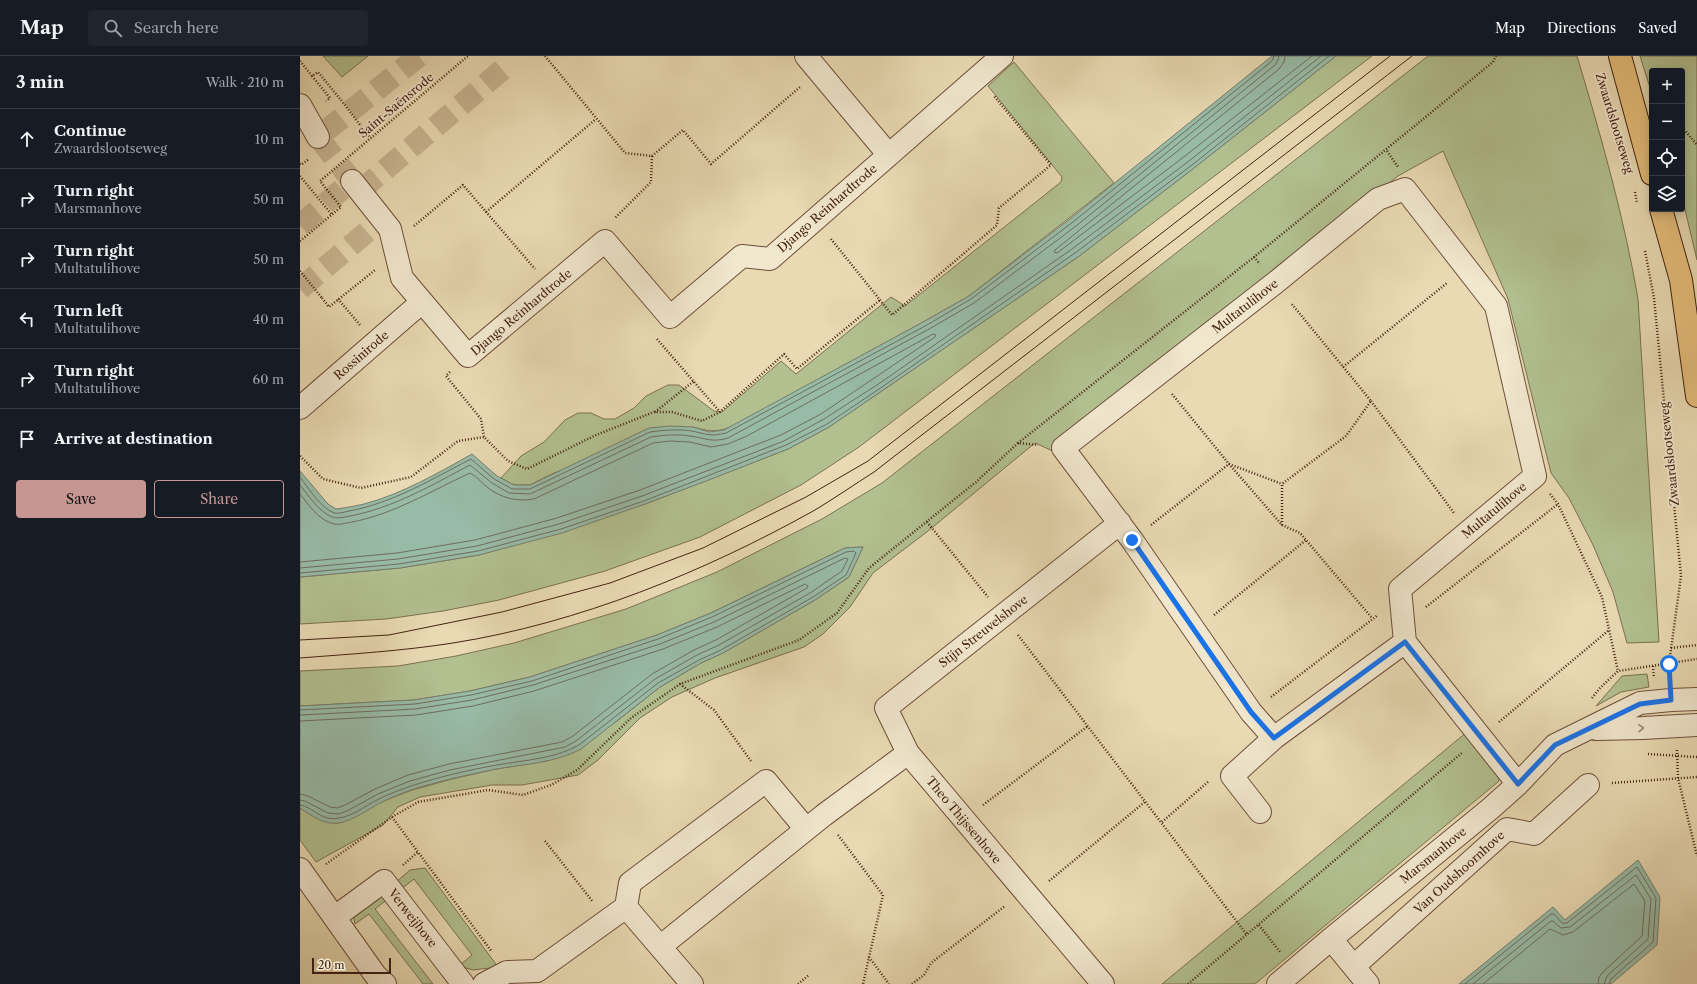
<!DOCTYPE html>
<html lang="en">
<head>
<meta charset="utf-8">
<style>
	body { margin:0; font-family:"Libre Caslon Text",serif; background:#20242c; color:#f1f3f6 }
	.controls { position:absolute; right:12px; top:12px; display:grid; overflow:hidden; border-radius:4px; box-shadow:0 2px 10px #0003 }
	.controls button { width:36px; height:36px; display:grid; place-items:center; padding:0; border:0; border-bottom:1px solid #363941; background:#171b24; color:#f1f3f6; font:20px sans-serif }
	.scale { position:absolute; left:12px; bottom:10px; width:79px; box-sizing:border-box; padding-left:4px; border:2px solid #452212; border-top:0; font-size:11px; line-height:14px; white-space:nowrap; color:#452212; -webkit-text-stroke:3px #f1e7ce; paint-order:stroke }
	.stop { position:absolute; width:12px; height:12px; margin:-9px; border:3px solid #1a73e8; border-radius:50%; background:#fff }
	.stop.end { background:#1a73e8; border-color:#fff; box-shadow:0 1px 4px #0008 }
	.list { margin:0; padding:0; list-style:none }
	h2 { display:flex; justify-content:space-between; align-items:center; height:52px; margin:0; padding:0 16px; font-size:17px }
	h2 small { font-size:13px; font-weight:400; color:#9ea1a6 }
	.list li { display:grid; grid-template-columns:26px 1fr auto; gap:12px; align-items:center; box-sizing:border-box; height:60px; padding:0 16px; border-top:1px solid #363941 }
	.list b { display:block; font-size:15px; white-space:nowrap }
	.list p { margin:0; font-size:13px; white-space:nowrap; color:#9ea1a6 }
	.list em { font-size:13px; font-style:normal; color:#9ea1a6 }
	.actions { display:flex; gap:8px; padding:12px 16px }
	.actions a { flex:1; padding:9px 0; border:1px solid #c59692; border-radius:4px; text-align:center; font-size:14px; color:#c59692 }
	.actions .main { background:#c59692; color:#111 }
	.icon { flex:none; width:22px; height:22px; fill:none; stroke:currentColor; stroke-width:2; stroke-linecap:round; stroke-linejoin:round }
	.map { position:relative; flex:none; width:1397px; height:928px; overflow:hidden }
	header { display:flex; align-items:center; gap:24px; box-sizing:border-box; height:56px; padding:0 20px; background:#171b24; border-bottom:1px solid #363941 }
	header strong { font-size:19px }
	nav { display:flex; gap:22px; margin-inline-start:auto; font-size:14px }
	.search { width:280px; height:36px; background:#20242c; display:flex; align-items:center; gap:10px; box-sizing:border-box; padding:0 14px; border-radius:4px; color:#9ea1a6; font-size:15px }
	main { display:flex }
	aside { flex:1; background:#171b24 }
	.map>svg:first-child { display:block }
	.green { fill:#b2c090; stroke:#7c7151 }
	.water { fill:#98bba8; stroke:#777e6c }
	.lines { fill:none; stroke-linecap:round; stroke-linejoin:round }
	.shore { stroke:#6e6e5d; stroke-width:1 }
	.minor-tunnel { stroke:#c8b593; stroke-width:22; stroke-dasharray:22 11; stroke-linecap:butt }
	.minor-casing { stroke:#6e503a; stroke-width:24 }
	.major-casing { stroke:#452212; stroke-width:24 }
	.path { stroke:#452212; stroke-width:2.5; stroke-dasharray:1 2; stroke-linecap:butt }
	.minor { stroke:#f1e7ce; stroke-width:22 }
	.major { stroke:#e4bd7a; stroke-width:22 }
	.tram { stroke:#452212; stroke-width:1 }
	.path-bridge { stroke:#452212; stroke-width:2.5; stroke-dasharray:1 2; stroke-linecap:butt }
	.oneway { stroke:#9b8470 }
	.route { stroke:#1a73e8; stroke-width:5 }
	.labels { text-anchor:middle; dominant-baseline:central; stroke-width:3.5; stroke-linejoin:round; paint-order:stroke }
	.street-label { font-size:12px; fill:#452212; stroke:#f1e7ce }
</style>
</head>
<body>
<header>
<strong>Map</strong>
<div class="search"><svg class="icon" aria-label="search" viewBox="0 0 24 24"><circle cx="10" cy="10" r="6"/><path d="M15 15l6 6"/></svg>Search here</div>
<nav><a>Map</a><a>Directions</a><a>Saved</a></nav>
</header>
<main>
<aside>
<h2>3 min<small>Walk · 210 m</small></h2>
<ul class="list">
<li><svg class="icon" aria-label="ahead" viewBox="0 0 24 24"><path d="M12 20V5M6 11l6-6 6 6"/></svg><div><b>Continue</b><p>Zwaardslootseweg</p></div><em>10 m</em></li>
<li><svg class="icon" aria-label="right" viewBox="0 0 24 24"><path d="M7 20v-9h11M14 6l5 5-5 5"/></svg><div><b>Turn right</b><p>Marsmanhove</p></div><em>50 m</em></li>
<li><svg class="icon" aria-label="right" viewBox="0 0 24 24"><path d="M7 20v-9h11M14 6l5 5-5 5"/></svg><div><b>Turn right</b><p>Multatulihove</p></div><em>50 m</em></li>
<li><svg class="icon" aria-label="left" viewBox="0 0 24 24"><path d="M17 20v-9H6M10 6l-5 5 5 5"/></svg><div><b>Turn left</b><p>Multatulihove</p></div><em>40 m</em></li>
<li><svg class="icon" aria-label="right" viewBox="0 0 24 24"><path d="M7 20v-9h11M14 6l5 5-5 5"/></svg><div><b>Turn right</b><p>Multatulihove</p></div><em>60 m</em></li>
<li><svg class="icon" aria-label="arrive" viewBox="0 0 24 24"><path d="M6 21V4h12l-3 4 3 4H6"/></svg><div><b>Arrive at destination</b></div></li>
</ul>
<div class="actions"><a class="main">Save</a><a>Share</a></div>
</aside>
<div class="map">
<svg width="1397" height="928" viewBox="0 0 1397 928">
	<rect width="100%" height="100%" fill="#e9dab3"/>
	<filter id="stains"><feTurbulence type="fractalNoise" baseFrequency=".005" numOctaves="4"/><feColorMatrix values="0 0 0 0 .2 0 0 0 0 .09 0 0 0 0 .02 0 0 0 .5 -.17"/></filter>
	<radialGradient id="worn" r=".72"><stop offset=".6" stop-color="#630" stop-opacity="0"/><stop offset="1" stop-color="#630" stop-opacity=".3"/></radialGradient>
	<!-- green -->
	<path class="green" d="M23 0H68L42 21Z
		M1036 0H1072L559 391 501 429 400 481 305 515 199 544 143 555 86 563 0 568V521L100 512 179 499 345 448 488 393 529 371 778 201 894 112Z
		M1128 0H1277C1301 80 1324 161 1338 243L1359 586 1327 587 1313 536 1293 489 1269 442 1251 417 1208 243 1143 95 1098 120 760 384 755 396 735 387 628 475 573 517 550 551 523 578 504 591 415 622 372 641 340 662 298 704 278 719 222 729H192L120 741 98 751 83 769 16 806 0 784V752L11 759 81 746 112 734 152 723 196 713 247 705 317 665 360 631 401 607 423 597 515 544 549 521 563 491 545 492 411 557 357 579 230 621 170 635 114 644 0 650V615L98 610 156 600 214 587 326 553 417 516 522 463 582 427Z
		M1340 0H1397V204L1382 141V15H1352V38Z
		M714 6 814 127 669 240 625 265 439 367C420 376 414 377 393 371L254 417 230 429H214L201 422 221 400 244 386 265 364 278 357H291L304 363H315L334 352 346 340 368 329H379L414 355 422 356 481 305 496 318 591 241 605 250 761 126 762 121 688 30Z
		M1347 618 1349 631 1321 636 1296 650 1322 620Z
		M1167 676 1199 714V725L955 928H862Z
		M125 812 198 911 173 914 159 910 172 899 114 823 100 834 95 827 110 814Z
		M77 840 89 842 75 853 133 928H123L69 858 55 868 53 858Z"/>
	<!-- water -->
	<path class="water" d="M972 0H1036L894 112 778 201 529 371 488 393 414 422 345 448 262 477 179 499 100 512 0 521V415L28 448 36 453C45 452 55 450 64 448 102 438 138 417 172 398L197 420 214 429H230L349 372 370 370 393 371 409 376 424 374 625 265 669 240 770 163Z
		M563 491 549 521 515 544 423 597 401 607 360 631 281 693C255 707 225 708 196 713 168 719 138 725 111 734 100 738 90 742 80 747 67 754 54 764 39 767 24 769 12 760 0 752V650L114 644 170 635 230 621 357 579 411 557 545 492Z
		M1338 804 1360 841 1357 889 1311 928H1159L1253 851 1265 864Z"/>
	<g class="lines">
		<!-- shore -->
		<path class="shore" d="M985 0 984 6 979 13 755 194 754 196 757 197 769 188 885 100 1012 0
			M0 421C9 433 20 451 34 457 38 458 45 456 49 455 93 447 132 423 171 403L194 423 212 433H230L350 376C364 374 377 373 392 375 406 378 410 381 426 377L627 269 671 243 773 166 972 5 974 0
			M0 429C9 440 18 455 32 461 38 463 44 461 50 460 93 452 132 429 170 409L192 427 209 437 230 438 351 381C364 379 377 378 390 380 406 382 411 387 428 382L629 273 674 247 776 170 975 9 978 4 979 0
			M0 438C9 449 17 462 31 467 38 470 45 467 52 466 94 458 131 435 170 417 176 420 181 426 187 431 201 442 216 446 234 443L353 387 370 385 390 386 411 391 428 388 447 380 633 278 636 279 635 281 521 358 481 379 340 434 257 462 175 484 97 497 0 506
			M0 512 98 503 177 490 259 468 342 440 484 385 524 363 580 327 772 193 889 105 1021 0
			M0 517 99 508 178 495 261 473 344 445 486 389 527 368 582 331 775 197 892 109 1029 0
			M0 654 115 648 171 639 232 625 358 583 412 561 546 496 554 495 556 497 546 519 513 541 421 594 399 604 358 627 279 689C254 703 225 704 197 709 168 714 139 721 111 730 100 734 88 738 77 744 65 750 53 760 39 762 21 766 14 751 0 749
			M0 659 115 653 172 644 233 629 360 588 414 566 545 502 548 503 542 515 510 537 419 589 397 599 355 623 276 685 265 691 150 714 110 725 78 738 47 755 38 758 28 757 5 745 0 744
			M0 665 116 659 173 650 234 635 363 593 417 571 505 528 508 530 507 532 416 584 394 594 352 618 273 680 262 686 149 708 108 719 75 733 45 749 37 752 30 751 8 740 0 738
			M1165 928 1251 858H1254L1262 867H1267L1337 811 1356 842 1353 886 1311 923 1309 928
			M1173 928 1251 865H1253L1261 872 1270 871 1336 819 1351 843 1348 883 1307 920 1304 928
			M1183 928 1250 873 1263 879 1273 876 1334 828 1345 845 1342 880 1303 916 1299 921 1298 928"/>
		<!-- minor-tunnel -->
		<path class="minor-tunnel" d="M60 135 209 8
			M0 169 52 125 18 81 119 0
			M0 233 82 163"/>
		<defs>
			<path id="minor" d="M506 0 588 98
				M0 49 18 81
				M52 125 90 173 102 222 168 300 305 185 370 261 442 200 470 203 702 0
				M0 352 122 246
				M1296 673 1343 672 1397 669
				M974 682 951 656 832 484 763 392 975 227 1078 143 1105 133 1196 250 1235 420 1100 533 1105 586 1218 728
				M960 756 932 720 974 682 1105 586
				M0 813 76 920 85 928
				M35 861 84 825 163 928
				M1031 883 1068 928
				M361 890 524 759 608 697
				M1054 910 1207 773 1234 778 1288 729
				M184 928 207 916 237 915 326 851
				M392 928 326 851 330 827 466 725 506 773
				M803 928 608 697 586 652 820 467
				M978 928 1031 883 1190 753 1218 728 1255 689 1340 647 1371 644 1397 643"/>
			<path id="major" d="M1320 0 1352 118
				M1361 153 1381 224 1397 340"/>
		</defs>
		<!-- minor casing -->
		<use href="#minor" class="minor-casing"/>
		<!-- major casing -->
		<use href="#major" class="major-casing"/>
		<!-- path -->
		<path class="path" d="M245 0 325 97 352 100 351 126 315 162
			M0 5 12 20 18 16 41 44
			M12 20 30 42 26 45
			M1382 71 1397 89
			M1087 95 1098 111
			M352 100 383 74 411 108 500 31
			M0 108 1 109 9 103
			M1335 136 1337 147
			M186 156 296 63
			M114 170 163 129 235 213
			M531 183 592 259 697 169 699 152 751 109 694 40
			M1345 195 1354 242 1381 520 1369 608 1370 620
			M954 201 960 208
			M22 242 29 251 75 214
			M38 243 60 269
			M357 283 420 356
			M1043 311 1147 227
			M150 316 146 320 181 363 184 381 208 405 227 413 296 379 354 356H372L402 365 420 356 484 298 497 313 580 244
			M872 338 929 408 982 469 1000 477 1072 562
			M1071 345 1154 457
			M355 356 394 325
			M718 387 954 201 1193 6 1196 0
			M0 400 23 423 61 432 111 421 158 385 184 381
			M1250 438 1258 448 1302 541 1318 615
			M627 466 688 541
			M851 469 929 408 982 428
			M982 469V428L1046 380 1071 345 991 247
			M1126 551 1258 448
			M914 559 1006 484
			M718 579 947 879
			M1371 592 1397 589
			M1353 610 1354 622
			M380 628 414 654 451 705
			M971 641 1078 559
			M1292 642 1300 632 1318 615 1397 603
			M1199 666 1309 574
			M1377 694 1378 722 1397 800
			M1348 698 1397 701
			M1312 727 1397 721
			M683 749 788 670
			M92 761 192 896
			M862 766 909 725
			M538 779 583 839 563 928
			M245 785 293 846
			M26 808 92 761 118 746 188 734 223 739 251 729 277 714 331 662 380 628 499 584 537 557 569 512 676 426 718 387 738 389
			M103 809 118 796
			M749 825 846 745
			M959 869 980 896
			M569 901 589 928
			M498 928 509 919
			M612 928 624 919 631 907 705 850
			M888 928 1163 696"/>
		<!-- minor -->
		<use href="#minor" class="minor"/>
		<!-- major -->
		<use href="#major" class="major"/>
		<!-- tram -->
		<path class="tram" d="M0 584 89 579 202 556 310 527 403 492 506 441 568 405 1090 0
			M0 602C51 598 102 595 153 587 279 567 404 516 515 454 535 442 555 428 574 416L1112 0"/>
		<!-- path-bridge -->
		<path class="path-bridge" d="M41 44 70 82
			M0 120 32 159
			M0 185 41 151 20 125 168 0
			M0 215 22 242"/>
	</g>
	<!-- one-way arrows -->
	<defs><path id="oneway-chevron" d="M-2-3.5L2.5 0L-2 3.5" fill="none" stroke-width="1.6" stroke-linecap="round" stroke-linejoin="round"/></defs>
	<use class="oneway" href="#oneway-chevron" transform="translate(1341 672) rotate(-3)"/>
	<g class="lines">
		<!-- route -->
		<path class="route" d="M832 484 951 656 974 682 1105 586 1218 728 1255 689 1340 648 1371 644 1369 608"/>
	</g>
	<g class="labels">
		<!-- street labels -->
		<g class="street-label">
			<text transform="translate(96 49) rotate(-40)">Saint-Saënsrode</text>
			<text transform="translate(1315 67) rotate(73)">Zwaardslootseweg</text>
			<text transform="translate(527 152) rotate(-41)">Django Reinhardtrode</text>
			<text transform="translate(945 250) rotate(-38)">Multatulihove</text>
			<text transform="translate(221 256) rotate(-40)">Django Reinhardtrode</text>
			<text transform="translate(61 299) rotate(-41)">Rossinirode</text>
			<text transform="translate(1369 398) rotate(-96)">Zwaardslootseweg</text>
			<text transform="translate(1194 454) rotate(-40)">Multatulihove</text>
			<text transform="translate(683 575) rotate(-38)">Stijn Streuvelshove</text>
			<text transform="translate(664 764) rotate(50)">Theo Thijssenhove</text>
			<text transform="translate(1133 799) rotate(-39)">Marsmanhove</text>
			<text transform="translate(1159 816) rotate(-42)">Van Oudshoornhove</text>
			<text transform="translate(113 862) rotate(52)">Verweijhove</text>
		</g>
	</g>
	<rect width="100%" height="100%" filter="url(#stains)"/>
	<rect width="100%" height="100%" fill="url(#worn)"/>
</svg>
<div class="controls">
<button>+</button>
<button>−</button>
<button><svg class="icon" aria-label="locate" viewBox="0 0 24 24"><circle cx="12" cy="12" r="6"/><path d="M12 2v4M12 18v4M2 12h4M18 12h4"/></svg></button>
<button><svg class="icon" aria-label="layers" viewBox="0 0 24 24"><path d="M12 4l9 5-9 5-9-5zM3 14l9 5 9-5"/></svg></button>
</div>
<div class="scale">20 m</div>
<div class="stop" style="left:1369px;top:608px"></div>
<div class="stop end" style="left:832px;top:484px"></div>
</div>
</main>
</body>
</html>
